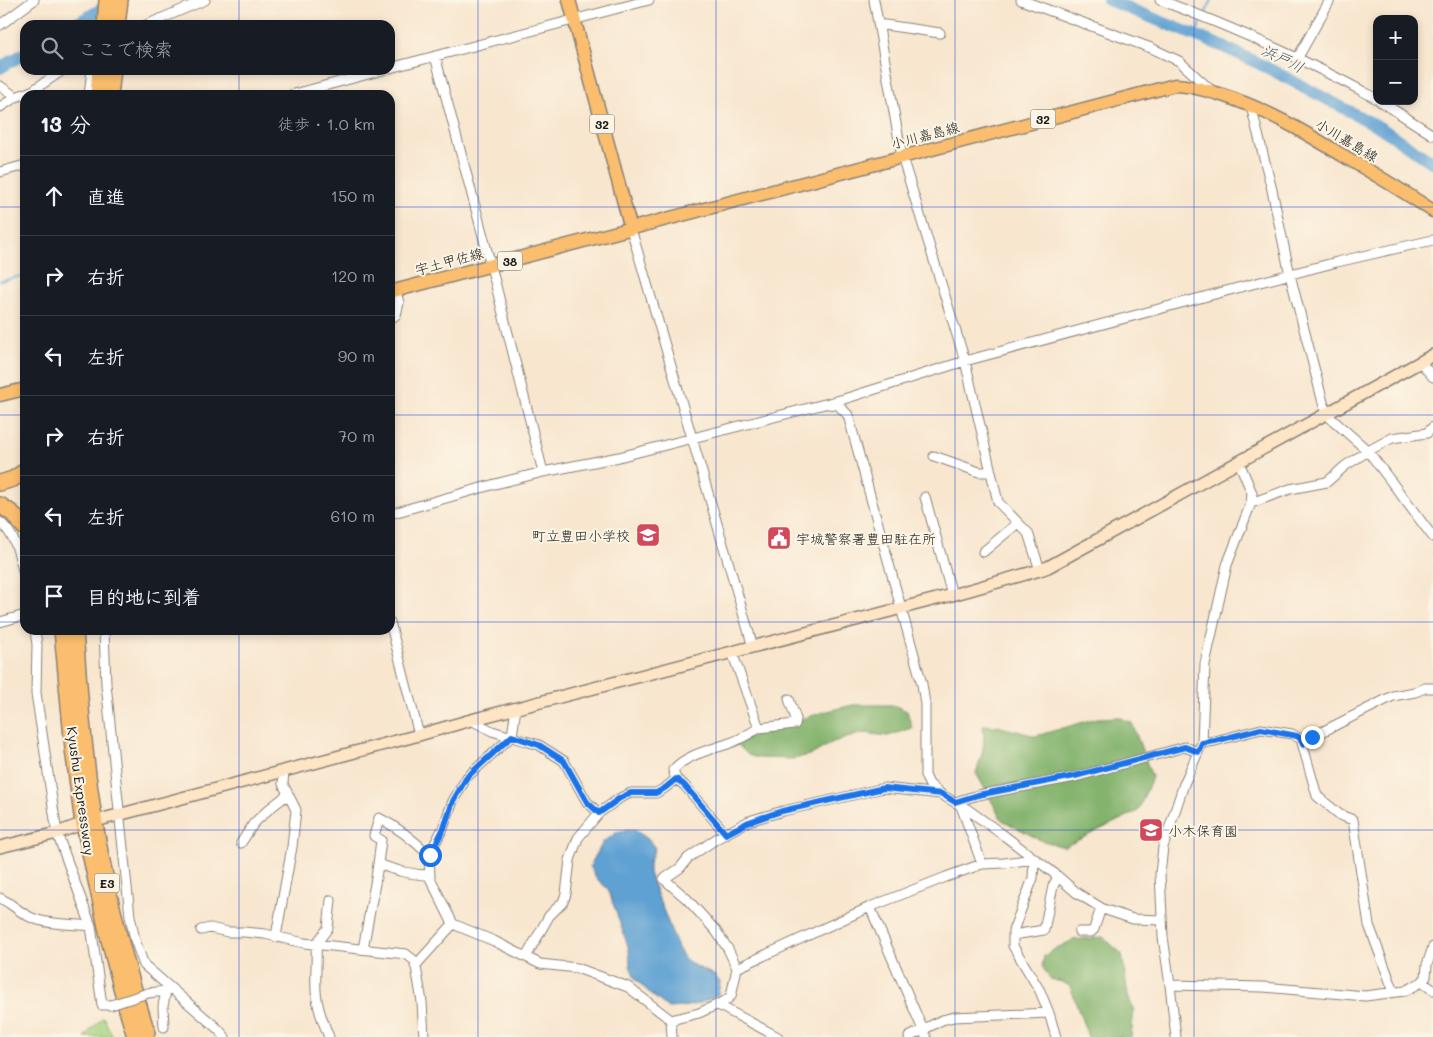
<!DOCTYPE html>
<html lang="ja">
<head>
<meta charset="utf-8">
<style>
	body { margin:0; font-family:Mali,"Klee One",sans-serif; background:#20242c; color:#f1f3f6 }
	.controls { position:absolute; right:15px; top:15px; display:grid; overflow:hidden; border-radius:10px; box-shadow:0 2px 8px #0003 }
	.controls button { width:45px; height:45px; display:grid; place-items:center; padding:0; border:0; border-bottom:1px solid #363941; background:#171b24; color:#f1f3f6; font:25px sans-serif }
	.stop { position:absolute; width:15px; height:15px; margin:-11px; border:4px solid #1a73e8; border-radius:50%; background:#fff }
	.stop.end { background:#1a73e8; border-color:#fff; box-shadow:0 1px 5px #0008 }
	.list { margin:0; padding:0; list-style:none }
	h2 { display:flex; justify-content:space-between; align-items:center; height:65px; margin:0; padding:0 20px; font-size:21px }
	h2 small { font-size:16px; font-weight:400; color:#9ea1a6 }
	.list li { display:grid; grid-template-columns:32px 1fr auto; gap:15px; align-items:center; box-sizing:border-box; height:80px; padding:0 20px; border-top:1px solid #363941 }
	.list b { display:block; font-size:19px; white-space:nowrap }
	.list em { font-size:16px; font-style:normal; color:#9ea1a6 }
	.icon { flex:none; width:28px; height:28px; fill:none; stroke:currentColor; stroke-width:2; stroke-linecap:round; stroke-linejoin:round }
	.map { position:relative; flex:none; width:1433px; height:1037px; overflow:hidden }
	.search { position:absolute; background:#171b24; box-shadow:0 2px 8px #0003; left:20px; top:20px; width:375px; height:55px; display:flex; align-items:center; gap:12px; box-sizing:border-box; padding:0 18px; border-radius:15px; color:#9ea1a6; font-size:19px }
	.panel { position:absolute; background:#171b24; box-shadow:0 2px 8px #0003; left:20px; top:90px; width:375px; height:545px; border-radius:15px }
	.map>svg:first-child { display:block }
	.green { fill:#a4d17e; stroke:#60764d }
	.forest { fill:#83b36d; stroke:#506844 }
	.water { fill:#5fa1d3; stroke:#3e5e78 }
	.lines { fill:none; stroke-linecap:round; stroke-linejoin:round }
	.stream { stroke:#5fa1d3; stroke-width:2 }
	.river { stroke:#5fa1d3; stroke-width:12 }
	.street-casing { stroke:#8a8176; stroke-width:11 }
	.secondary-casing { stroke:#8a8176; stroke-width:14 }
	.primary-casing { stroke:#8a8176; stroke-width:15 }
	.highway-casing { stroke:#8a8176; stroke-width:18 }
	.street { stroke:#fff; stroke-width:9 }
	.secondary { stroke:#fde5c5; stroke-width:11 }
	.primary { stroke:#fabe6e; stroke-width:12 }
	.highway { stroke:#fabe6e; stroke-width:15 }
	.street-bridge-casing { stroke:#8a8176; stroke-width:11; stroke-linecap:butt }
	.street-bridge { stroke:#fff; stroke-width:9 }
	.route { stroke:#1a73e8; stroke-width:6 }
	.grid { fill:none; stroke:#1d4ed8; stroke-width:1; stroke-opacity:0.55 }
	.labels { text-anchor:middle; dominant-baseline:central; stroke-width:4; stroke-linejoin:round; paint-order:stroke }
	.shield { fill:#fcf5e5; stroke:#5f5d58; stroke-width:1 }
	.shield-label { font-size:12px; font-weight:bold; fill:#1c1c1c }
	.street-label { font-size:14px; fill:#1c1c1c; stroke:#fcf5e5 }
	.poi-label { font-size:14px; fill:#1c1c1c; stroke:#fcf5e5; text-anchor:start }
	.water-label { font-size:15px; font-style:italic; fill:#3a586e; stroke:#fcf5e5 }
</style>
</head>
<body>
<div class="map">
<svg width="1433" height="1037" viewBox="0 0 1433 1037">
	<rect width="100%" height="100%" fill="#fcf5e5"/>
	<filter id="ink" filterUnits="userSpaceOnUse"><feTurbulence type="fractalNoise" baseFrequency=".02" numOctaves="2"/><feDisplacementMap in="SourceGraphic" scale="10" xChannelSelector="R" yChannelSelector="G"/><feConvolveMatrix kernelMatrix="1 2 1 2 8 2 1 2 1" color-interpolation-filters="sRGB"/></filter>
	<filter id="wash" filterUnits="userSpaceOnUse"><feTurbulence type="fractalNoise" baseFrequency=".0096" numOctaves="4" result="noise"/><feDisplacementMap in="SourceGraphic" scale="20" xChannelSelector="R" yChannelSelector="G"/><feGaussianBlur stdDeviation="1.12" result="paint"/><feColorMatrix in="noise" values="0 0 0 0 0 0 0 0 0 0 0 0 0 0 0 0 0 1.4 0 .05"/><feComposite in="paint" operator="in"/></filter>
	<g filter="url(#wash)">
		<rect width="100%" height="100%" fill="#f8e6cf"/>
		<!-- green -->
		<path class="green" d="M103 1017 113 1037H84Z"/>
		<!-- forest -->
		<path class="forest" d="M853 705H893L907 711 912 728 888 736 864 733 833 742 813 754 794 759 758 758 748 755 735 742 823 712Z
			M1119 717 1132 723 1152 777 1138 811 1064 847 1040 840 1002 820 976 773C982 756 986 742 983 725L997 726 1036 736 1097 718Z
			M1103 937 1122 954 1128 996 1134 1011 1131 1037H1088L1070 986 1062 982 1050 979 1042 966 1044 956 1055 949 1073 940Z"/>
		<!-- water -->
		<path class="water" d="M635 830 648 839 655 848 649 863V873L678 948 683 956 689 963 714 975 720 982 718 994C703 1005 686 1007 668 1008L652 995 636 980 630 966 629 949 608 889 597 879 590 866 603 842 619 831Z"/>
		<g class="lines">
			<!-- stream -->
			<path class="stream" d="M1205 14 1212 0
				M1196 35 1202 20
				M24 170 25 173
				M0 281 25 275"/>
			<!-- river -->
			<path class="river" d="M1108 0 1224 47 1266 67 1381 128 1433 163
				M74 25 112 3
				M0 68 25 53"/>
		</g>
	</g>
	<g filter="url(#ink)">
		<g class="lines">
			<defs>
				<path id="street" d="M874 0 902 157 965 361 998 502 1028 533 1040 570
					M1021 0 1151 48 1179 61 1212 91
					M1160 0C1234 28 1308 61 1377 99
					M878 24 940 33
					M0 25 34 0
					M146 25 205 0
					M435 56 491 266 543 472
					M1297 59 1330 0
					M390 68 649 0
					M0 86 16 97
					M89 95 92 70
					M291 95 383 70
					M1380 101 1433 135
					M1251 106 1272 190 1290 275 1326 414 1368 451 1433 537
					M0 107 16 97 32 91 63 70
					M0 172 25 165
					M631 229 753 647
					M390 319 396 315 399 303 396 291
					M1420 362 1433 377
					M828 404 838 405 848 415 922 684 925 704V775L929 784 942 795 967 809 1006 837 1055 874 1077 893 1103 909 1133 919 1162 920
					M934 456 979 472H991
					M925 497 952 595
					M1251 503 1290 489 1327 482 1345 466 1368 451 1392 438 1427 433 1433 427
					M390 514 495 484 543 472 619 457 844 399 965 361 1241 287 1337 262 1433 240
					M0 522C17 536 20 559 25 579
					M983 552 1018 523
					M0 622 25 615
					M390 622 419 735
					M35 630 37 645 36 693 57 833 91 926 102 1005H111
					M104 630 106 684 130 916 135 940 144 965 218 1029 225 1037
					M516 708 512 736 467 777 453 801 443 828 429 855 430 878 453 924 494 941 540 964 577 968 628 987 671 1020 672 1037
					M471 720 492 731 539 745 564 761 587 802 599 813 620 798 631 793H656L665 788 676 779 684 785 726 834
					M759 728 795 724 796 719 789 699
					M1202 743 1215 741 1261 729 1292 734 1301 739 1317 796 1340 815 1353 820 1369 925 1394 992
					M1303 744 1312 737 1393 696 1415 692 1425 688H1433
					M676 779 673 770C687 754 711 750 730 743 740 740 750 733 759 728L732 652
					M955 802 978 795 1075 777 1185 747 1198 752
					M961 806 982 864
					M241 843 254 823 269 809 287 795
					M1034 859 1033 878 1013 931V946L1040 991 1049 1013 1056 1037
					M378 864 381 840 374 836 379 818C399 828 413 839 429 855
					M0 898C11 903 19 912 30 917 48 925 71 924 91 926
					M870 907 926 1037
					M201 930 210 928 228 932H244L265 934 304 943 406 954 415 961 422 1002 424 1037
					M1079 932H1091L1094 929 1101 908
					M1013 935 1044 930 1053 886 1058 877
					M276 936 292 847 296 810 283 784 284 771
					M363 949 376 878 378 864C395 870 411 875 430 875
					M526 957 549 916 563 902 566 894 570 860 578 838 599 813
					M415 966 453 924
					M737 968 870 907 946 877 982 864 1004 863 1034 859
					M1422 982 1433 990
					M1170 985 1263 987 1365 996 1405 991 1422 982 1426 977 1427 965 1433 947
					M148 993 166 991
					M718 1005 778 1037
					M671 1020 699 1013 725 1001 731 996 737 968 728 949 716 931 687 899 664 879 680 868 688 858 716 839 749 821 783 811 884 788 941 794
					M164 1027 163 1006 167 986
					M329 1037C323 1022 317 1007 316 991 315 975 317 960 316 944L328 928 331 900
					M909 1037 942 1020 954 1017 1049 1013
					M1176 1037 1170 985 1163 937 1160 874 1163 847 1184 784 1202 743 1205 664 1227 565 1251 503 1252 493 1239 462"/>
				<path id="secondary" d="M103 819 419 735 471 720 952 595 1040 570 1048 567 1433 355
					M0 847 57 833 76 826"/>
				<path id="primary" d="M569 0 631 229
					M390 292 1175 85C1191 85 1204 90 1219 94 1264 108 1303 131 1342 155 1373 173 1403 191 1433 211
					M0 395 25 389"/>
				<path id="highway" d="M105 25 107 0
					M117 25 120 0
					M98 95 100 70
					M110 95 113 70
					M0 483 13 479 25 471
					M0 505 12 513 25 528
					M62 630 73 749 82 816 108 936 127 1010 135 1036
					M75 630C80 704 86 779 100 852 112 913 128 973 147 1032"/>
			</defs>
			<!-- street casing -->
			<use href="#street" class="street-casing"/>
			<!-- secondary casing -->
			<use href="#secondary" class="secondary-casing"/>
			<!-- primary casing -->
			<use href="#primary" class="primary-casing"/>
			<!-- highway casing -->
			<use href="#highway" class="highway-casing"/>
			<!-- street -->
			<use href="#street" class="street"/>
			<!-- secondary -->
			<use href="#secondary" class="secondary"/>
			<!-- primary -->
			<use href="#primary" class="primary"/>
			<!-- highway -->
			<use href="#highway" class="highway"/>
			<defs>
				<path id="street-bridge" d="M111 1005 148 993"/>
			</defs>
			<!-- street-bridge casing -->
			<use href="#street-bridge" class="street-bridge-casing"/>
			<!-- street-bridge -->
			<use href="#street-bridge" class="street-bridge"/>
		</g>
	</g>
	<g class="lines" filter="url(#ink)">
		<!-- route -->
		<path class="route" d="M430 855 444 828 453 801 467 777 512 736 539 745 564 761 587 802 599 813 620 798 631 793H656L665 788 676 779 684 785 726 834 749 822 782 811 884 788 942 794 955 802 978 795 1075 776 1185 747 1198 752 1202 743 1215 741 1261 729 1297 736 1301 739 1303 744 1312 737"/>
	</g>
	<!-- grid -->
	<path class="grid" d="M239 0V25M478 0V1037M716 0V1037M955 0V1037M1194 0V1037M239 70V95M0 207H25M390 207H1433M0 415H25M390 415H1433M0 622H25M390 622H1433M239 630V1037M0 830H1433"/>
	<!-- icons -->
	<defs>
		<symbol id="school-square" viewBox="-11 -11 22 22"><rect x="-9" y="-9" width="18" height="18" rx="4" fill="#d1495b" stroke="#fcf5e5"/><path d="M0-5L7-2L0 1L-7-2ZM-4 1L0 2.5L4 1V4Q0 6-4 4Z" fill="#fff"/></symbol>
		<symbol id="civic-square" viewBox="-11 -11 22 22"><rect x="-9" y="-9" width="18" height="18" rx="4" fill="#d1495b" stroke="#fcf5e5"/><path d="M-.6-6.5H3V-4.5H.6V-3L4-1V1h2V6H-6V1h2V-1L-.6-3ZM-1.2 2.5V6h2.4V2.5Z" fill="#fff"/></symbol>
	</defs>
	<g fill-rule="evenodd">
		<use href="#school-square" x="634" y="521" width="28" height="28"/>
		<use href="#civic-square" x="765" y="524" width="28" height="28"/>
		<use href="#school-square" x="1137" y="816" width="28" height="28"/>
	</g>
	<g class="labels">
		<!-- shield labels -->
		<g class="shield">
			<rect x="1030.5" y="109.5" width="25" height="19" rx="4"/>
			<rect x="589.5" y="114.5" width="25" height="19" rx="4"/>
			<rect x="497.5" y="251.5" width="25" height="19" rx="4"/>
			<rect x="94.5" y="873.5" width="25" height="19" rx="4"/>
		</g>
		<g class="shield-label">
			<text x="1043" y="119">32</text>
			<text x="602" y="124">32</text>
			<text x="510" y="261">38</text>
			<text x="107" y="883">E3</text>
		</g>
		<!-- street labels -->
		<g class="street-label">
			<text transform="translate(925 135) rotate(-15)">小川嘉島線</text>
			<text transform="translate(1347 140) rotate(31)">小川嘉島線</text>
			<text transform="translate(449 261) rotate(-15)">宇土甲佐線</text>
			<text transform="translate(81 791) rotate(82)">Kyushu Expressway</text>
		</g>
		<!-- poi labels -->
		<g class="poi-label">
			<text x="630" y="535" text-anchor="end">町立豊田小学校</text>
			<text x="796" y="538">宇城警察署豊田駐在所</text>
			<text x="1168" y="830">小木保育園</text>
		</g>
		<!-- water labels -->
		<g class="water-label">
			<text transform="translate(1283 58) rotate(26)">浜戸川</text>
		</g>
	</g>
</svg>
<div class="controls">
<button>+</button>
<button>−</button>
</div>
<div class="stop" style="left:430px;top:855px"></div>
<div class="stop end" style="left:1312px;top:737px"></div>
<div class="search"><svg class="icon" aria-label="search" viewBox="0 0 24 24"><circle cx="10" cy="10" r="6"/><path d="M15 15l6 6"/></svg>ここで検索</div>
<section class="panel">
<h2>13 分<small>徒歩 · 1.0 km</small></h2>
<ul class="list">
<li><svg class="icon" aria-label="ahead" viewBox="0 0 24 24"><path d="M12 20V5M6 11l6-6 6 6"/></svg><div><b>直進</b></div><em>150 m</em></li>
<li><svg class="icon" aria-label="right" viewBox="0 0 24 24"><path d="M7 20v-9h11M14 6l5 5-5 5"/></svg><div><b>右折</b></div><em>120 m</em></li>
<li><svg class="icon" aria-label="left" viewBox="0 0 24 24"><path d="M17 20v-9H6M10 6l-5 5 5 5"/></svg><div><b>左折</b></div><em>90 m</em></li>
<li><svg class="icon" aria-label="right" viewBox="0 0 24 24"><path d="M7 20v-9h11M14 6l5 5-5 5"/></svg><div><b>右折</b></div><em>70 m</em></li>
<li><svg class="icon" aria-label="left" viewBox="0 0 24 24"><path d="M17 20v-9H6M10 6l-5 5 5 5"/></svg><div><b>左折</b></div><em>610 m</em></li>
<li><svg class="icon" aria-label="arrive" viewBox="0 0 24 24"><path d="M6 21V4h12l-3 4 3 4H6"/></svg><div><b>目的地に到着</b></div></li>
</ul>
</section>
</div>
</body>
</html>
